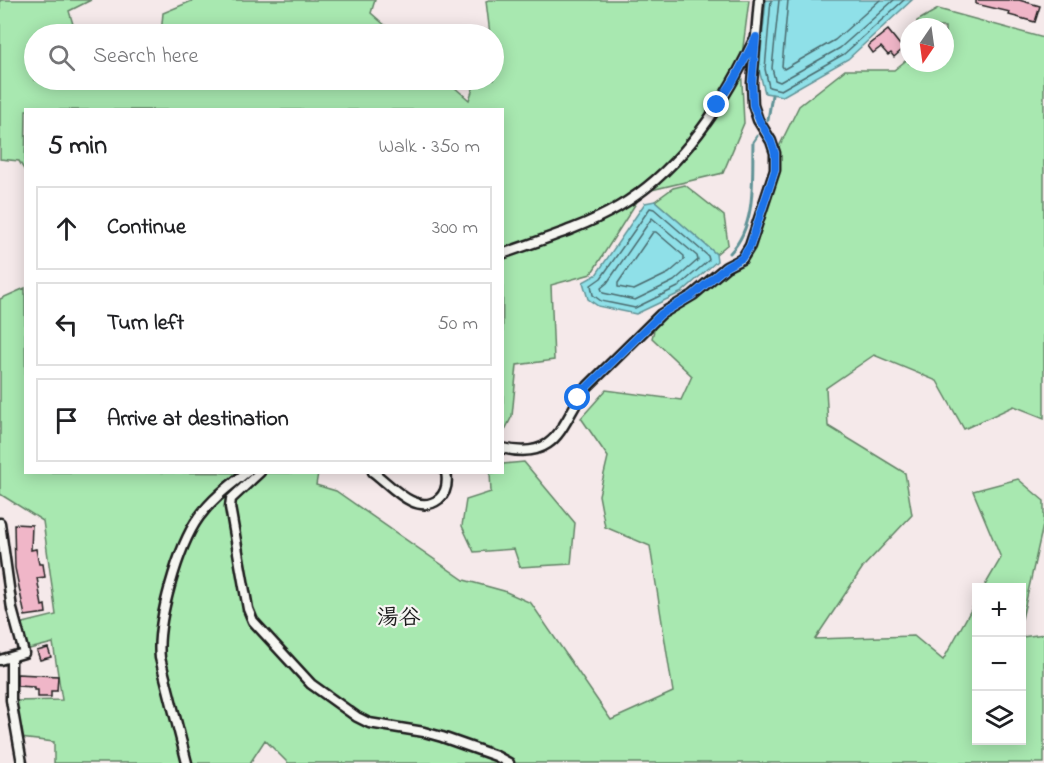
<!DOCTYPE html>
<html lang="en">
<head>
<meta charset="utf-8">
<style>
	body { margin:0; font-family:"Indie Flower","Klee One",sans-serif; background:#f6f6f6; color:#202124 }
	.controls { position:absolute; right:18px; bottom:18px; display:grid; overflow:hidden; border-radius:0px; box-shadow:0 3px 15px #0003 }
	.controls button { width:54px; height:54px; display:grid; place-items:center; padding:0; border:0; border-bottom:2px solid #e0e0e0; background:#fff; color:#202124; font:30px sans-serif }
	.compass { position:absolute; left:900px; top:18px; width:54px; height:54px; border-radius:50%; background:#fff; box-shadow:0 3px 15px #0003; rotate:193deg }
	.stop { position:absolute; width:18px; height:18px; margin:-14px; border:4px solid #1a73e8; border-radius:50%; background:#fff }
	.stop.end { background:#1a73e8; border-color:#fff; box-shadow:0 2px 6px #0008 }
	.list { margin:0; padding:0; list-style:none }
	h2 { display:flex; justify-content:space-between; align-items:center; height:78px; margin:0; padding:0 24px; font-size:26px }
	h2 small { font-size:20px; font-weight:400; color:#757577 }
	.list li { display:grid; grid-template-columns:39px 1fr auto; gap:18px; align-items:center; box-sizing:border-box; height:84px; margin:0 12px 12px; padding:0 12px; border:2px solid #e0e0e0; border-radius:0px }
	.list b { display:block; font-size:22px; white-space:nowrap }
	.list em { font-size:20px; font-style:normal; color:#757577 }
	.icon { flex:none; width:33px; height:33px; fill:none; stroke:currentColor; stroke-width:2; stroke-linecap:round; stroke-linejoin:round }
	.map { position:relative; flex:none; width:1044px; height:763px; overflow:hidden }
	.search { position:absolute; background:#fff; box-shadow:0 3px 15px #0003; left:24px; top:24px; width:480px; height:66px; display:flex; align-items:center; gap:15px; box-sizing:border-box; padding:0 21px; border-radius:33px; color:#757577; font-size:22px }
	.panel { position:absolute; background:#fff; box-shadow:0 3px 15px #0003; left:24px; top:108px; width:480px; height:366px; border-radius:0px }
	.map>svg:first-child { display:block }
	.green { fill:#a8e8b0; stroke:#628266; stroke-width:1.5 }
	.water { fill:#8fe0e8; stroke:#619296; stroke-width:1.5 }
	.lines { fill:none; stroke-linecap:round; stroke-linejoin:round }
	.shore { stroke:#4a6a6e; stroke-width:1.5 }
	.stream { stroke:#619296; stroke-width:3 }
	.building { fill:#f0b6c8; stroke:#1c1c1c; stroke-width:1.5 }
	.minor-casing { stroke:#1c1c1c; stroke-width:13 }
	.minor { stroke:#f6f6f2; stroke-width:8 }
	.route { stroke:#1a73e8; stroke-width:8 }
	.labels { text-anchor:middle; dominant-baseline:central; stroke-width:4.5; stroke-linejoin:round; paint-order:stroke }
	.neighbourhood-label { font-size:22px; font-weight:bold; fill:#1c1c1c; stroke:#f6f6f2 }
</style>
</head>
<body>
<div class="map">
<svg width="1044" height="763" viewBox="0 0 1044 763">
	<rect width="100%" height="100%" fill="#f5e9ea"/>
	<filter id="ink" filterUnits="userSpaceOnUse"><feTurbulence type="fractalNoise" baseFrequency=".0167" numOctaves="2"/><feDisplacementMap in="SourceGraphic" scale="12" xChannelSelector="R" yChannelSelector="G"/><feConvolveMatrix kernelMatrix="1 2 1 2 8 2 1 2 1" color-interpolation-filters="sRGB"/></filter>
	<g filter="url(#ink)">
		<!-- green -->
		<path class="green" d="M0 0H91L69 11 76 34H34V80H90L93 87 119 80H446L469 100 476 80H494V34H490L486 1 489 0H749L741 63 744 123 723 173 643 192 591 274 551 285 554 360 517 365 512 416 503 434 502 110H26L25 171 19 161 0 159Z
			M194 0H375L371 13 395 34H161L163 13Z
			M938 9 1044 38V418L1014 406 964 429 937 381 874 355 826 388 828 426 905 473 912 515 863 567 815 639 914 636 943 660 976 601V740H1022V637L1044 634V763H288L265 740 250 763H54V742L20 738 15 701 62 700 53 643 29 649 19 624 56 615 43 521 0 494V299L25 288 26 472 318 473 316 485 336 491 464 580 504 591 531 603 611 720 673 692 650 546 605 527 599 495 608 457 581 418 606 390 681 400 692 376 652 338 659 312 739 263 773 159 799 106 845 70H894L909 58V63H945V27H917V21Z
			M685 185 724 216 728 244 716 254 655 201 673 188Z
			M524 462 575 523 571 564 520 567 514 549 474 552 462 526 466 500 491 492 490 473 502 472 503 464Z
			M1018 479 1044 501V521L1022 619V588L984 587 1001 558 973 491Z"/>
		<!-- water -->
		<path class="water" d="M766 0H912L848 59 783 96 765 93 759 70Z
			M655 201 716 254 717 261 682 292 636 314 598 306 588 299 583 282 596 275 645 203Z"/>
		<g class="lines">
			<!-- shore -->
			<path class="shore" d="M771 0 765 69 769 87 781 90 844 54 904 0
				M779 0 772 68 775 80 780 82 840 48 894 0
				M788 0 782 66 784 69 835 40 880 0
				M650 208 654 209 708 256 709 260 678 287 635 308 601 301 593 295 591 285 601 278Z
				M652 218 697 256 698 260 674 281 635 300 603 293 601 288 607 283Z
				M653 232H656L684 256V260L669 273 634 290 618 287V283Z"/>
			<!-- stream -->
			<path class="stream" d="M768 120 772 95
				M730 253C757 225 752 179 753 142L757 136"/>
		</g>
		<!-- building -->
		<path class="building" d="M976 0H1019L1040 6 1035 22 1009 15 1010 12 976 4Z
			M888 30 903 49 894 57 891 53 888 55 881 47 873 53 868 46Z
			M14 524 32 525 31 550 36 549 39 564H43L45 577 37 578 42 606 45 605 46 613 25 616 15 568Z
			M48 648 51 657 40 660 37 651Z
			M17 674 58 676 57 691H51V697H38V690H34V687L17 686Z"/>
		<g class="lines">
			<defs>
				<path id="minor" d="M502 254C541 240 582 228 618 207 680 171 723 105 753 42
					M502 448C561 462 561 420 588 386L661 314 693 295 726 267 742 259 750 246 775 170V153L771 141 758 120 753 105 752 83 759 0
					M260 472 231 499 230 507 248 609 253 621 311 684 357 717 369 723 424 732 442 737 496 756 509 763
					M373 472C391 485 416 517 439 499 447 492 448 483 446 472
					M0 523 12 609 24 653 0 660
					M11 658V700L22 763
					M187 763 160 658C156 623 178 546 199 517 212 499 229 486 247 472"/>
			</defs>
			<!-- minor casing -->
			<use href="#minor" class="minor-casing"/>
			<!-- minor -->
			<use href="#minor" class="minor"/>
		</g>
	</g>
	<g class="lines" filter="url(#ink)">
		<!-- route -->
		<path class="route" d="M578 398 588 386 661 314 693 295 726 267 742 258 750 246 775 170V153L771 141 759 120 753 105 752 83 756 37 735 78 717 105"/>
	</g>
	<g class="labels">
		<!-- neighbourhood labels -->
		<g class="neighbourhood-label">
			<text x="399" y="619">湯谷</text>
		</g>
	</g>
</svg>
<div class="controls">
<button>+</button>
<button>−</button>
<button><svg class="icon" aria-label="layers" viewBox="0 0 24 24"><path d="M12 4l9 5-9 5-9-5zM3 14l9 5 9-5"/></svg></button>
</div>
<svg class="compass" viewBox="-18 -18 36 36"><path d="M0-13l5 13h-10z" fill="#e53935"/><path d="M0 13l5-13h-10z" fill="#757577"/></svg>
<div class="stop" style="left:578px;top:398px"></div>
<div class="stop end" style="left:717px;top:105px"></div>
<div class="search"><svg class="icon" aria-label="search" viewBox="0 0 24 24"><circle cx="10" cy="10" r="6"/><path d="M15 15l6 6"/></svg>Search here</div>
<section class="panel">
<h2>5 min<small>Walk · 350 m</small></h2>
<ul class="list">
<li><svg class="icon" aria-label="ahead" viewBox="0 0 24 24"><path d="M12 20V5M6 11l6-6 6 6"/></svg><div><b>Continue</b></div><em>300 m</em></li>
<li><svg class="icon" aria-label="left" viewBox="0 0 24 24"><path d="M17 20v-9H6M10 6l-5 5 5 5"/></svg><div><b>Turn left</b></div><em>50 m</em></li>
<li><svg class="icon" aria-label="arrive" viewBox="0 0 24 24"><path d="M6 21V4h12l-3 4 3 4H6"/></svg><div><b>Arrive at destination</b></div></li>
</ul>
</section>
</div>
</body>
</html>
